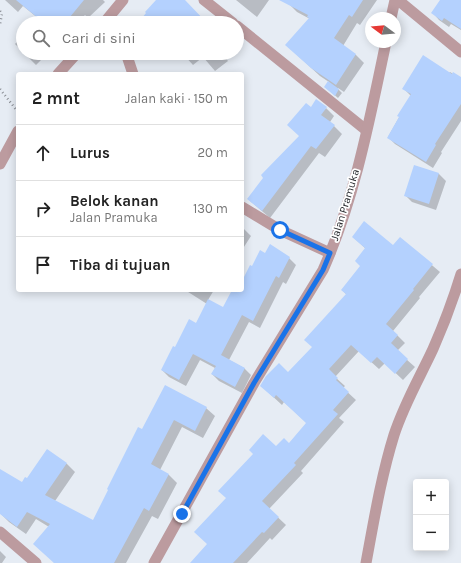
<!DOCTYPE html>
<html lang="id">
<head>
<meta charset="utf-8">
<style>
	body { margin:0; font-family:Karla,sans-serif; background:#f2f2f2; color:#222 }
	.controls { position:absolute; right:12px; bottom:12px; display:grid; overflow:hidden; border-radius:4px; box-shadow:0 2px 10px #0003 }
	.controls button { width:36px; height:36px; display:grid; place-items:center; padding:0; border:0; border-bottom:1px solid #e0e0e0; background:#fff; color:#222; font:20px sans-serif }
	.compass { position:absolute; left:365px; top:12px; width:36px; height:36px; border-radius:50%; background:#fff; box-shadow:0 2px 10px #0003; rotate:286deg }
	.stop { position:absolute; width:12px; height:12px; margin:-9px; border:3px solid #1a73e8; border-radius:50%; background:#fff }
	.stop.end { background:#1a73e8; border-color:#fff; box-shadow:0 1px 4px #0008 }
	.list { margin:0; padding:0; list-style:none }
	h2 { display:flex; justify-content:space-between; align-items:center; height:52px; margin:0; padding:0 16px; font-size:17px }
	h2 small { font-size:13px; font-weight:400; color:#767676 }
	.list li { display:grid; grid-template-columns:26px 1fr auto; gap:12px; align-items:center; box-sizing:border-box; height:56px; padding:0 16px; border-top:1px solid #e0e0e0 }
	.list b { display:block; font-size:15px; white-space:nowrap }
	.list p { margin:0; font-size:13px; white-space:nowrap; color:#767676 }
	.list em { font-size:13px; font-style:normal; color:#767676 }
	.icon { flex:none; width:22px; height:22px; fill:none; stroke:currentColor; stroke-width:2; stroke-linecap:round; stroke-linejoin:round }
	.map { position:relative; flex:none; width:461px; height:563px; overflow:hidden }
	.search { position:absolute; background:#fff; box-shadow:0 2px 10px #0003; left:16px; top:16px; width:228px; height:44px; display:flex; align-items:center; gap:10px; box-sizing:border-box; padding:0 14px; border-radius:22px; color:#767676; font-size:15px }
	.panel { position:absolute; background:#fff; box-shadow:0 2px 10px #0003; left:16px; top:72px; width:228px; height:220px; border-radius:4px }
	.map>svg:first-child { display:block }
	.shadow { fill:#0003 }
	.building { fill:#b4d1fe }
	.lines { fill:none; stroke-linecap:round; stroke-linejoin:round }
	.path { stroke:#888c93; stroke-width:2.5; stroke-dasharray:1 3; stroke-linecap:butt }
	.minor { stroke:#bc9b9f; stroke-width:11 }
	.tertiary { stroke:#bc9b9f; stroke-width:11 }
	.route { stroke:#1a73e8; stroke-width:5 }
	.labels { text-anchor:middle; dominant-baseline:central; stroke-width:3.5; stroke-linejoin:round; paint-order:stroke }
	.street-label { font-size:11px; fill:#27292d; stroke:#fff }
</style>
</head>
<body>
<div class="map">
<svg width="461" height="563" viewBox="0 0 461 563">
	<rect width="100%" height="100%" fill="#e6ecf4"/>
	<!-- shadow -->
	<path class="shadow" d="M5 0H103L105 2 88 18 85 15 78 23H35L39 19 23 6 18 12Z
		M236 0H269L257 17Z
		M291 0H377L360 25 357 23 343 46 356 55 364 63 344 92 338 88H337L342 93 338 98 325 87 329 82 320 76 295 53 310 19 297 12 289 4Z
		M441 0H460L461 1V30L451 24 449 27 439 20 433 13Z
		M23 35V52L15 44Z
		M24 53H48L36 65Z
		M151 53H158L156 57Z
		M182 53H222L228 61 215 71 203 57 193 65Z
		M450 72 461 79V121L441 152 442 153 433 168 395 144 388 137 411 96 403 88 449 73Z
		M326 108 334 116 330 122 342 134 325 157 319 153 270 218 248 199 300 136Z
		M415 166 439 174 446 181 436 210 412 202 405 195Z
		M242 227 251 236 242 250Z
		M353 237 393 246 400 238 440 272 419 297 420 298 393 331 405 343 397 351 415 367 403 380 385 363 379 369 359 351 335 377 345 386 343 388 356 400 339 418 344 422 301 471 303 473 269 509 286 525 272 540 270 538 247 563H191L208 544 276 448 289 444 307 423 284 402 282 405 269 393 313 347 347 295 342 290 361 266 366 249Z
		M266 254 289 258 296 265 286 284 283 282 260 328 249 322 229 360 244 368 251 375 242 393 219 381 212 374 215 368 200 360 186 386 169 377 162 370 175 348 196 324 207 304 185 290H214L208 300 223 309 233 290H242V283L252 268Z
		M206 408 215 416 203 438 182 427 160 470 169 475 177 483 158 519 152 516 126 563H54L49 527 36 519 26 534 9 522 1 514 0 476 22 483 27 480 47 450 67 464 75 472 55 501 93 522 142 430Z
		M0 551 6 557 2 563H0Z"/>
	<!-- building -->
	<path class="building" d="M16 0H84L65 23H44Z
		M156 0H185L207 23H138L146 13 145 12Z
		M279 0H363L352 17 349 15 334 38 356 54 336 85 311 68 285 45 309 18 307 17 308 15Z
		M440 0H461V29L444 18 442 21 431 13Z
		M423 55 452 74 453 72 461 77V104L435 144 436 145 426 162 387 138 399 117 397 116 411 94 402 89Z
		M328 81 339 89 335 96 324 87Z
		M316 99 327 107 321 115 335 125 316 149 311 146 262 211 247 199 263 178 261 175 299 136 287 125 306 103 311 107Z
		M414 165 439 173 429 204 404 196Z
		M364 221 393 245 400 237 433 264 413 289 414 290 386 324 398 335 391 343 408 359 395 374 377 357 371 363 351 345 329 369 338 378 336 380 349 392 333 410 338 414 294 463 296 465 262 501 279 517 264 533 262 532 233 563H190L207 544 194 532 226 498 218 491 253 454 249 450 263 434 276 446 284 438 289 443 306 423 276 395 274 398 260 386 266 376 279 363 288 372 312 347 304 340 346 294 341 290 360 266 355 261 365 248 352 237Z
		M270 244 290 257 279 278 276 276 253 321 242 315 221 355 245 368 235 387 211 374 216 366 193 354 179 380 161 370 173 346 175 347 189 319 196 323 208 299 223 307 232 290H242V281L250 265 252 266 260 250 265 253Z
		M165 385 207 407 195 431 174 420 151 464 169 474 149 511 144 508 114 563H54L33 544 50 524 27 512 17 527 0 514V469L22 482 25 477 27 478 47 449 67 463 45 495 93 520 108 490 107 489 138 427 142 429Z"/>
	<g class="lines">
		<!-- path -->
		<path class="path" d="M0 11 2 14 0 24
			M0 89 18 112"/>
		<!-- minor -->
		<path class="minor" d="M204 0 233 23
			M398 0 461 52
			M104 23 123 0
			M237 26 366 130
			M126 53 133 74
			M58 74 77 53
			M0 164 18 131
			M242 207 280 230 330 253
			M0 532 36 563
			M366 563C374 520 381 477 394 435 404 404 420 377 433 349 444 324 453 300 461 274"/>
		<!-- tertiary -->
		<path class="tertiary" d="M391 18 395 0
			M154 563 254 383 323 270C355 198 370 118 386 42"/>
	</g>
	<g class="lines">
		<!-- route -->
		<path class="route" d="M182 514 254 383 323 270 330 253 280 230"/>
	</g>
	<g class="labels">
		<!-- street labels -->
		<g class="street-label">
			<text transform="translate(345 205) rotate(-73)">Jalan Pramuka</text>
		</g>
	</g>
</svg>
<div class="controls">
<button>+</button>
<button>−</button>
</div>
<svg class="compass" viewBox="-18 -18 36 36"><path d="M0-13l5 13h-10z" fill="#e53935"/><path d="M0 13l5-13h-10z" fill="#767676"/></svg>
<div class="stop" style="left:280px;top:230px"></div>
<div class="stop end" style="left:182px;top:514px"></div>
<div class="search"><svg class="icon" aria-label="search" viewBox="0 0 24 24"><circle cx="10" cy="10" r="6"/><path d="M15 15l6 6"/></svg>Cari di sini</div>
<section class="panel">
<h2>2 mnt<small>Jalan kaki · 150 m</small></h2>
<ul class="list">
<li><svg class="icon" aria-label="ahead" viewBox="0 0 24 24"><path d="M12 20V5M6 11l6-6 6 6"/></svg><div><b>Lurus</b></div><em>20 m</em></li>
<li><svg class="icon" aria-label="right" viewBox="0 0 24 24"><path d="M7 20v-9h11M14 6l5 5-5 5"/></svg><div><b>Belok kanan</b><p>Jalan Pramuka</p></div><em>130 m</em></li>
<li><svg class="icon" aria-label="arrive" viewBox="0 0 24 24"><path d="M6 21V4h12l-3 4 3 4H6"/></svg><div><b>Tiba di tujuan</b></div></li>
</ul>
</section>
</div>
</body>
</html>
